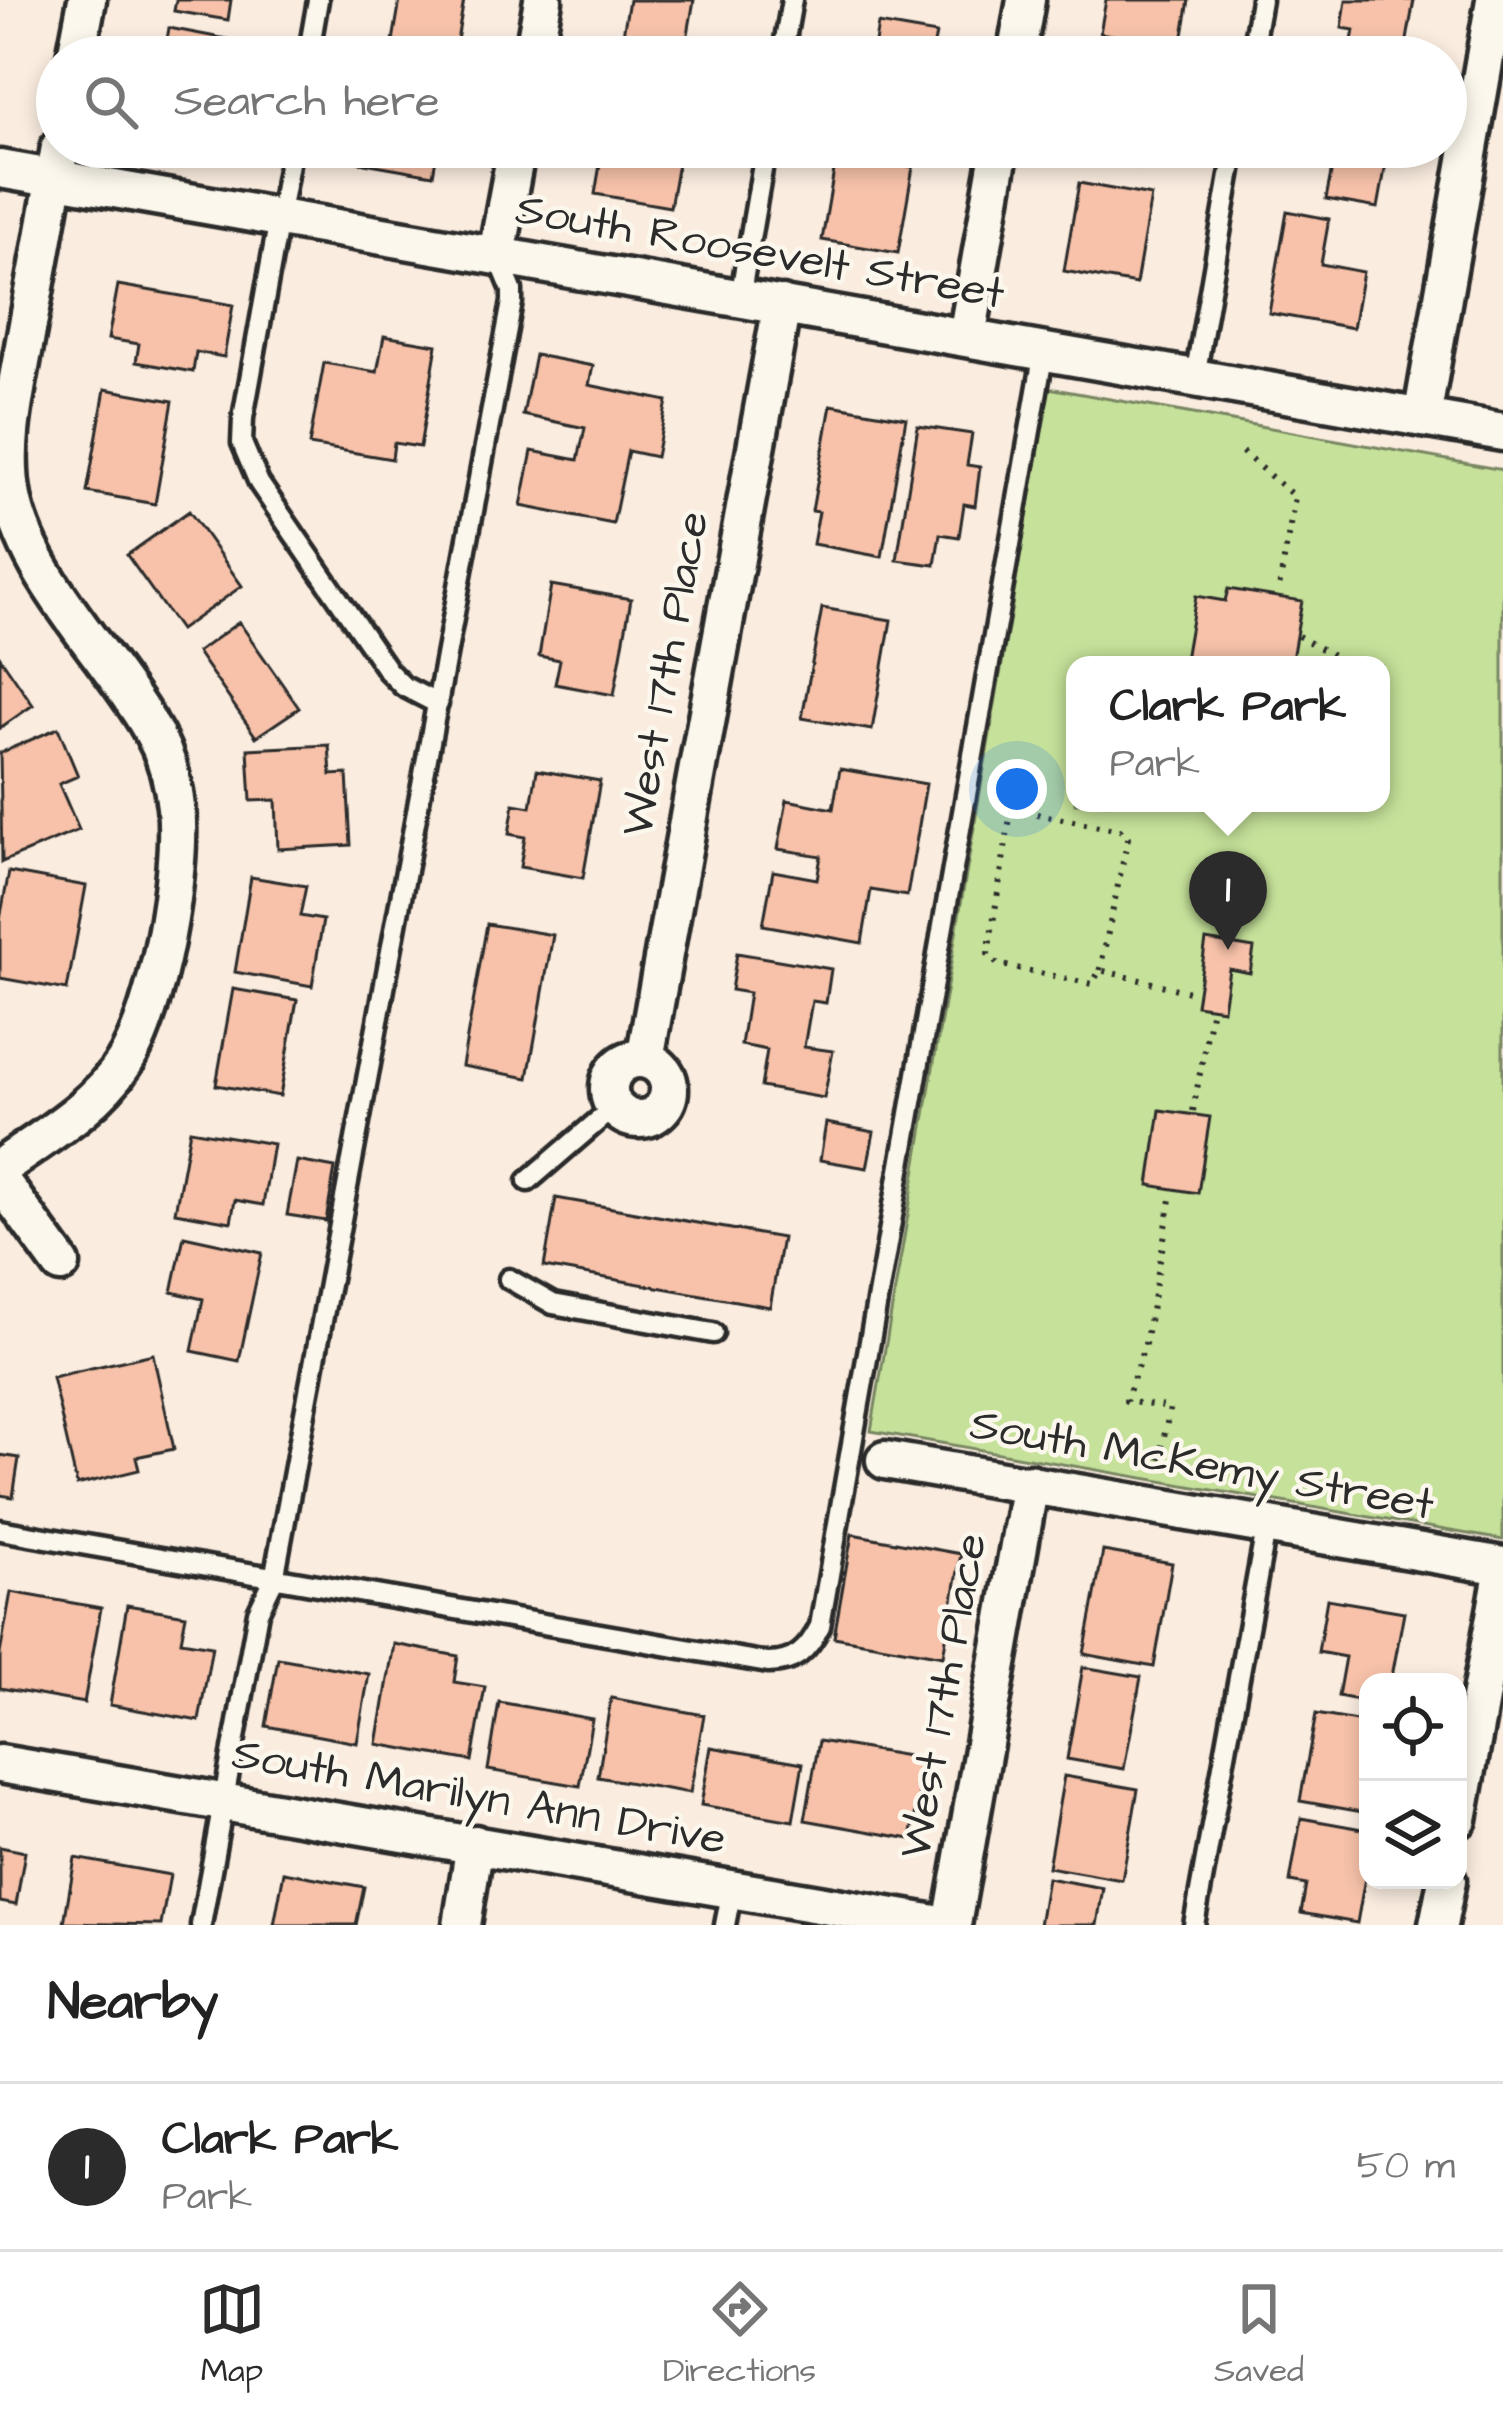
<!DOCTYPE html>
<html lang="en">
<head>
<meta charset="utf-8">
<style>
	body { margin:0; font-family:"Architects Daughter",sans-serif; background:#f2f2f2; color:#222 }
	.controls { position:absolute; right:36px; bottom:36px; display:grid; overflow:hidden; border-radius:24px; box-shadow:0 6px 18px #0003 }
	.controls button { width:108px; height:108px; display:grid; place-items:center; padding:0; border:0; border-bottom:3px solid #e0e0e0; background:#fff; color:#222; font:60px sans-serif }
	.you { position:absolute; left:1017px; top:789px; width:42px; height:42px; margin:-30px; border:9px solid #fff; border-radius:50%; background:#1a73e8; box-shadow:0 0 0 18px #1a73e833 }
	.badge { display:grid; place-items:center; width:78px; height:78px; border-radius:50%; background:#2b2b2b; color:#fff; font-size:39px; font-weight:700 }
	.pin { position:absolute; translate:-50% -99px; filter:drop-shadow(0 3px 6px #0008) }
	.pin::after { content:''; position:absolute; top:63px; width:42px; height:36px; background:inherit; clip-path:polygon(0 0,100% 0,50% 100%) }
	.popup { position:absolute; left:1066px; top:656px; width:324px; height:156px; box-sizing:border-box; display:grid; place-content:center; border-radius:24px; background:#fff; filter:drop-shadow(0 3px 9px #0005); font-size:39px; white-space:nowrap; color:#767676 }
	.popup b { font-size:45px; color:#222 }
	.popup::after { content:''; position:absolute; left:50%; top:100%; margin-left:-24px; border:24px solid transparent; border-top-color:#fff }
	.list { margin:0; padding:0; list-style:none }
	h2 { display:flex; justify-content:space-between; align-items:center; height:156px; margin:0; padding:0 48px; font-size:51px }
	h2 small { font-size:39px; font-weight:400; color:#767676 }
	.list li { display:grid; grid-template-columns:78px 1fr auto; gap:36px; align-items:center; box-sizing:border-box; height:168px; padding:0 48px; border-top:3px solid #e0e0e0 }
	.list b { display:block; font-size:45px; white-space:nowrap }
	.list p { margin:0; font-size:39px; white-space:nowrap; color:#767676 }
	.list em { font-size:39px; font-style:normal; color:#767676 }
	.icon { flex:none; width:66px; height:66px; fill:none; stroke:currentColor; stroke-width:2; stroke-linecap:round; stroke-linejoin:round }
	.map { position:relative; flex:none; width:1503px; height:1925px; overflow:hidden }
	.search { position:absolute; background:#fff; box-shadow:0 6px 18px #0003; left:36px; right:36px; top:36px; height:132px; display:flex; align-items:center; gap:30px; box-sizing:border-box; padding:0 42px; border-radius:66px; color:#767676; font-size:45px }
	.sheet { height:324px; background:#fff }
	nav { display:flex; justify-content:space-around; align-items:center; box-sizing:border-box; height:168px; border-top:3px solid #e0e0e0; background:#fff; font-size:33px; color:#767676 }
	nav a { display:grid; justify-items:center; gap:6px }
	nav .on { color:#2b2b2b }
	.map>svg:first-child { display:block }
	.green { fill:#c6e29a; stroke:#788662; stroke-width:3; fill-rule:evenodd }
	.building { fill:#f7c2a9; stroke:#2b2b2b; stroke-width:3 }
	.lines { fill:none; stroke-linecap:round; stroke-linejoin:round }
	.lane-casing { stroke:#2b2b2b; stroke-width:27 }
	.street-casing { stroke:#2b2b2b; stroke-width:45 }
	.path { stroke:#2b2b2b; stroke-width:6; stroke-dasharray:3 9; stroke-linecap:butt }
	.lane { stroke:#fbf7ec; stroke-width:18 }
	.street { stroke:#fbf7ec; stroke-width:36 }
	.labels { text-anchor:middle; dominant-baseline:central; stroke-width:9; stroke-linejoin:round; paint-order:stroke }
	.street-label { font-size:45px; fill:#2b2b2b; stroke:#fbf7ec }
</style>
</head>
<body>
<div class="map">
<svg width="1503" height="1925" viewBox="0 0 1503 1925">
	<rect width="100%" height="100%" fill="#faecdf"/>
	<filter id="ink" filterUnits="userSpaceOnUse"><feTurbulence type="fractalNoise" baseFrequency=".00833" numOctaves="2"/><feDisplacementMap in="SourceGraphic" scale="24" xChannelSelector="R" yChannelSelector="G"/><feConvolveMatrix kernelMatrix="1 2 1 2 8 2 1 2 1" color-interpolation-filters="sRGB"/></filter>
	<g filter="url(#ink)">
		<!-- green -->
		<path class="green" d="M1049 388 1503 470V1540L871 1431ZM1075 665H1381V803H1075Z"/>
		<!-- building -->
		<path class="building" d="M176 0H231L228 20 174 11Z
			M400 0H464L455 52 393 41Z
			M629 0H694L684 57H619Z
			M1106 0H1189L1181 47 1100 33Z
			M1346 0H1414L1404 57H1349L1354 30 1342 28Z
			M878 24 936 34 931 57H847L848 51 873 55Z
			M169 28 237 41 234 57H164Z
			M303 147H438L433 175 302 152Z
			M603 147H681L670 207 595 194Z
			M1084 147H1142L1138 168 1082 159Z
			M1336 147H1389L1378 208 1326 199Z
			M837 153 913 167 898 253 822 240Z
			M1079 183 1151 196 1136 284 1064 271Z
			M1287 211 1329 219 1321 264 1363 272 1353 328 1269 313Z
			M118 285 233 305 224 357 196 352 193 372 136 362 139 344 108 339Z
			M384 336 437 345 420 447 394 443 392 459 309 445 324 363 377 372Z
			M535 355 593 366 589 385 667 401 656 457 628 451 613 524 521 506 532 451 578 460 585 428 523 415Z
			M105 389 173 401 155 504 87 492Z
			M831 405 906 418 882 557 813 544 819 512 812 511Z
			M918 426 972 434 967 465 980 467 975 506 964 504 959 537 940 534 935 565 897 560Z
			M189 511 242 586 180 630 127 555Z
			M551 585 631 599 614 695 555 684 560 660 539 656Z
			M1228 589 1302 601 1291 665H1184L1196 596 1225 601Z
			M822 608 891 620 872 730 802 718Z
			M239 622 299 708 256 737 197 652Z
			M0 657 33 705 0 728Z
			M58 728 78 776 59 784 79 830 2 862 0 753Z
			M329 745 331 775 347 774 351 845 278 849 276 800 251 801 248 749Z
			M840 769 926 784 907 896 871 890 862 943 763 925 773 871 817 879 821 856 778 849 787 800 833 809Z
			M537 770 600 781 583 878 520 867 525 837 509 834 514 804 531 807Z
			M9 872 86 886 67 990 0 978V919Z
			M251 877 306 886 300 916 323 920 312 986 235 972Z
			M487 924 553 935 528 1078 462 1066Z
			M1206 940 1254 948 1250 973 1229 969 1223 1009 1196 1005Z
			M737 953 831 969 826 1003 812 1001 804 1047 833 1051 824 1098 761 1087 767 1050 741 1045 749 993 731 990Z
			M233 989 297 1000 280 1096 216 1085Z
			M1160 1110 1210 1117 1198 1193 1149 1185Z
			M826 1123 874 1132 867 1168 820 1160Z
			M190 1130 273 1144 263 1205 235 1200 231 1222 175 1212Z
			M297 1161 335 1168 326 1221 287 1215Z
			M556 1198 782 1238 770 1307 544 1267Z
			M184 1236 262 1253 239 1361 192 1351 203 1299 172 1292Z
			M153 1354 174 1449 136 1457 139 1470 77 1485 52 1377Z
			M0 1455 19 1458 13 1497 0 1495Z
			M852 1534 961 1554 943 1656 834 1637Z
			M1103 1551 1172 1563 1154 1667 1084 1654Z
			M11 1592 101 1608 84 1703 0 1688V1654Z
			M1327 1599 1404 1612 1391 1682H1368V1702L1338 1696 1345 1657 1318 1652Z
			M127 1605 186 1615 181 1641 212 1646 199 1721 110 1705Z
			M394 1644 458 1656 454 1682 485 1687 472 1761 377 1744Z
			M278 1658 369 1674 357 1743 266 1726Z
			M1083 1667 1141 1677 1124 1769 1067 1759Z
			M611 1698 704 1715 690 1793 598 1777Z
			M499 1702 592 1719 580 1786 488 1770Z
			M1316 1714 1368 1723V1813L1300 1801Z
			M819 1741 925 1759 911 1839 805 1820Z
			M711 1747 803 1763 793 1821 701 1805Z
			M1064 1776 1138 1789 1122 1880 1048 1867Z
			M1301 1818 1368 1830V1861L1357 1923 1301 1913 1306 1885 1290 1882Z
			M0 1847 25 1852 16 1905 0 1902Z
			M75 1858 170 1875 161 1925 64 1923Z
			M284 1872 364 1887 356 1925H274Z
			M1047 1878 1103 1888 1097 1925H1039Z"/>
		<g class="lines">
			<defs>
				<path id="lane" d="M308 57 318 0
					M782 57 792 0
					M1251 57 1261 0
					M292 147 243 418 242 443 259 483 388 671 403 686 438 704
					M740 298 766 147
					M1195 377 1235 147
					M528 1181 614 1107
					M509 1279 553 1304 713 1333
					M0 1530 768 1663C795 1663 808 1650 820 1626L1044 351
					M201 1925 258 1612 274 1579 512 302V290L497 254
					M725 1925 732 1889
					M1194 1925 1267 1524"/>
				<path id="street" d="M76 57 87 0
					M533 57 543 0
					M1016 57 1026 0
					M0 169 1503 432
					M497 254 517 147
					M967 337 1000 147
					M1422 418 1495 0
					M609 1089a30 30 0 1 1 60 0a30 30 0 1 1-60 0Z
					M645 1059 782 305
					M0 1168C43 1137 95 1108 124 1063 158 1011 183 869 176 807 173 778 163 747 147 722 105 652 28 578 12 497 2 443 17 388 26 335 38 272 49 210 60 147
					M0 1180 61 1264
					M885 1460 1503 1566
					M0 1764 941 1925
					M1458 1819 1503 1573
					M462 1925 475 1844
					M952 1925 1030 1483
					M1438 1925 1447 1880"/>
			</defs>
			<!-- lane casing -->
			<use href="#lane" class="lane-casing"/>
			<!-- street casing -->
			<use href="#street" class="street-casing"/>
			<!-- path -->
			<path class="path" d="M1242 452 1295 497 1278 594
				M1298 636 1350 665
				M1100 970 1128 838 1120 830 1021 811 1010 818 988 954 997 964 1092 984 1100 970 1193 993
				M1193 1111 1211 1013
				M1157 1471 1170 1408 1126 1401 1145 1344 1172 1194"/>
			<!-- lane -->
			<use href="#lane" class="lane"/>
			<!-- street -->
			<use href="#street" class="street"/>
		</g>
	</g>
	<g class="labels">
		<!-- street labels -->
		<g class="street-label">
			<text transform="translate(760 252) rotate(10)">South Roosevelt Street</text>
			<text transform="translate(666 674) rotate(-80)">West 17th Place</text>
			<text transform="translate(1202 1465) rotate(10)">South McKemy Street</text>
			<text transform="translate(944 1696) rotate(-80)">West 17th Place</text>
			<text transform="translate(479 1797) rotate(10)">South Marilyn Ann Drive</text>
		</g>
	</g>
</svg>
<div class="controls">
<button><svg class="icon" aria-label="locate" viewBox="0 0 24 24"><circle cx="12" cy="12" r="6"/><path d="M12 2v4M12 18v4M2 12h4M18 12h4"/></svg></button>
<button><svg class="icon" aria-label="layers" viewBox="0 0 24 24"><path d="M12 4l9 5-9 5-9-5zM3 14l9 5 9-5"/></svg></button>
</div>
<div class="you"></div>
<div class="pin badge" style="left:1228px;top:950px">1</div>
<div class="popup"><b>Clark Park</b>Park</div>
<div class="search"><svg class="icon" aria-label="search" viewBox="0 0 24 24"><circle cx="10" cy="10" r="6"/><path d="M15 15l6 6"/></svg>Search here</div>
</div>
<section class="sheet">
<h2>Nearby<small></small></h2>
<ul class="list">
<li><span class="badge">1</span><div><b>Clark Park</b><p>Park</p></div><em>50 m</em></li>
</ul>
</section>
<nav>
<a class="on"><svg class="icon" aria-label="map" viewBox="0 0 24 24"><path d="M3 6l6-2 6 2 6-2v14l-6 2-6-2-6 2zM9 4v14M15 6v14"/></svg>Map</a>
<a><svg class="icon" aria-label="directions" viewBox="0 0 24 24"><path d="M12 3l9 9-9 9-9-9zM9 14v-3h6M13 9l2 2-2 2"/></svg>Directions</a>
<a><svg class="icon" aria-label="saved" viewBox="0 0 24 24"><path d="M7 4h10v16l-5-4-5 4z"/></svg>Saved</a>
</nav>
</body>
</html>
